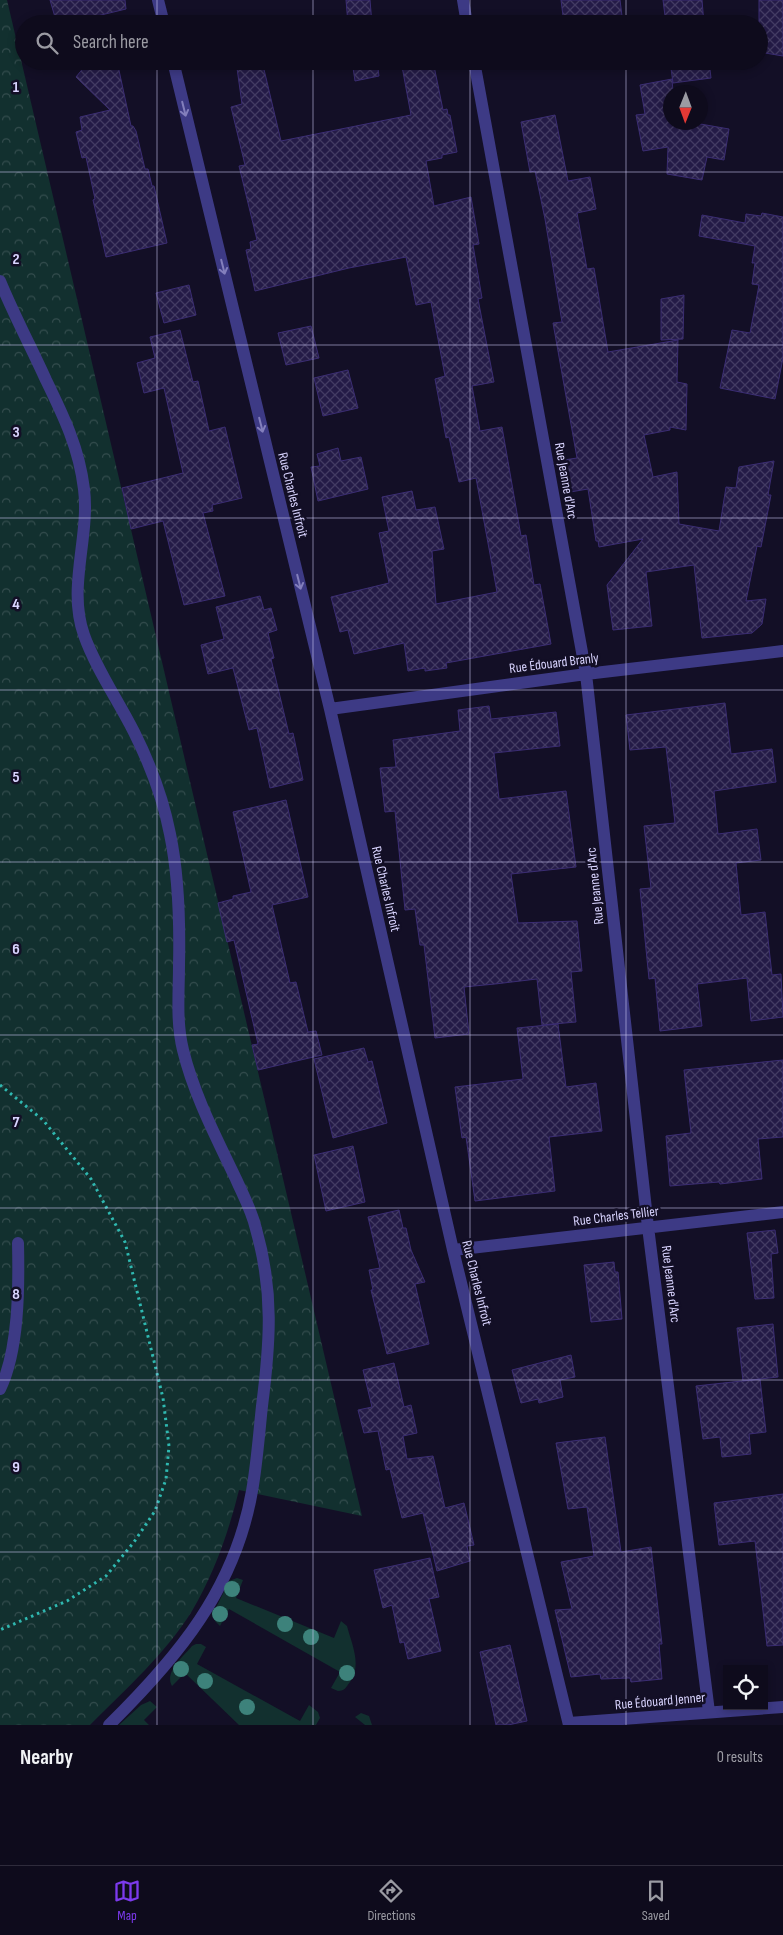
<!DOCTYPE html>
<html lang="en">
<head>
<meta charset="utf-8">
<style>
	body { margin:0; font-family:"Sofia Sans Condensed",sans-serif; background:#1c1929; color:#f1f3f6 }
	.controls { position:absolute; right:15px; bottom:15px; display:grid; overflow:hidden; border-radius:0px; box-shadow:0 2px 8px #0003 }
	.controls button { width:45px; height:45px; display:grid; place-items:center; padding:0; border:0; border-bottom:1px solid #2e2b3b; background:#0e0b1c; color:#f1f3f6; font:25px sans-serif }
	.compass { position:absolute; left:663px; top:85px; width:45px; height:45px; border-radius:50%; background:#0e0b1c; box-shadow:0 2px 8px #0003; rotate:181deg }
	.list { margin:0; padding:0; list-style:none }
	h2 { display:flex; justify-content:space-between; align-items:center; height:65px; margin:0; padding:0 20px; font-size:21px }
	h2 small { font-size:16px; font-weight:400; color:#9b9ba3 }
	.icon { flex:none; width:28px; height:28px; fill:none; stroke:currentColor; stroke-width:2; stroke-linecap:round; stroke-linejoin:round }
	.map { position:relative; flex:none; width:783px; height:1725px; overflow:hidden }
	.search { position:absolute; background:#0e0b1c; box-shadow:0 2px 8px #0003; left:15px; right:15px; top:15px; height:55px; display:flex; align-items:center; gap:12px; box-sizing:border-box; padding:0 18px; border-radius:28px; color:#9b9ba3; font-size:19px }
	.sheet { height:140px; background:#0e0b1c }
	nav { display:flex; justify-content:space-around; align-items:center; box-sizing:border-box; height:70px; border-top:1px solid #2e2b3b; background:#0e0b1c; font-size:14px; color:#9b9ba3 }
	nav a { display:grid; justify-items:center; gap:2px }
	nav .on { color:#7c3aed }
	.map>svg:first-child { display:block }
	.green { fill:#12302f }
	.park { fill:url(#park-crowns) }
	.building { fill:url(#building-cross-hatch); stroke:#3b2d73 }
	.lines { fill:none; stroke-linecap:round; stroke-linejoin:round }
	.path { stroke:#2fb8b0; stroke-width:3; stroke-dasharray:2.5 4; stroke-linecap:butt }
	.minor { stroke:#3d3a85; stroke-width:12 }
	.tree { fill:#3d827b }
	.oneway { stroke:#837fbc }
	.grid { fill:none; stroke:#d9d4ff; stroke-width:1; stroke-opacity:0.55 }
	.labels { text-anchor:middle; dominant-baseline:central; stroke-width:5; stroke-linejoin:round; paint-order:stroke }
	.street-label { font-size:14px; fill:#d9d4ff; stroke:#130f26 }
	.grid-label { font-size:16px; text-anchor:middle; font-weight:bold; fill:#d9d4ff; stroke:#130f26; stroke-width:5; stroke-linejoin:round; paint-order:stroke }
</style>
</head>
<body>
<div class="map">
<svg width="783" height="1725" viewBox="0 0 783 1725">
	<defs>
		<pattern id="park-crowns" width="20" height="18" patternUnits="userSpaceOnUse" patternTransform="scale(1.25)"><rect width="20" height="18" fill="#12302f"/><path d="M2 6a3 3 0 1 1 6 0M12 15a3 3 0 1 1 6 0" fill="none" stroke="#344d4e"/></pattern>
		<pattern id="building-cross-hatch" width="8" height="8" patternUnits="userSpaceOnUse" patternTransform="scale(1.25)"><rect width="8" height="8" fill="#241b47"/><path d="M0 0l8 8M0 8l8-8" fill="none" stroke="#433b63"/></pattern>
	</defs>
	<rect width="100%" height="100%" fill="#130f26"/>
	<!-- green -->
	<path class="green" d="M237 1578 243 1580 236 1598 334 1638 341 1621 347 1626C352 1645 362 1665 350 1682 346 1687 345 1691 338 1691L331 1688 340 1672 229 1609 220 1626 215 1621 214 1612 229 1581Z
		M196 1644H201L206 1647 197 1664 300 1721 309 1705 318 1712 320 1718 316 1725H239L185 1673 172 1686C164 1672 183 1657 192 1646Z
		M150 1701 157 1707 144 1720 149 1725H119L141 1705Z
		M361 1713 369 1716 372 1725H365L355 1717Z"/>
	<!-- park -->
	<path class="park" d="M0 0H7L362 1516 239 1490C229 1531 214 1574 192 1611 165 1654 126 1689 90 1725H0Z"/>
	<!-- building -->
	<path class="building" d="M50 0H125L126 9 64 24H57Z
		M346 0H370L372 24H348Z
		M561 0H620L623 24H564Z
		M663 0H702L704 24H666Z
		M759 0H783V56L759 52Z
		M89 61H117L131 126H133L136 131 145 169H148L152 186H154L167 243 106 257 93 200 95 199 86 157 82 158 76 132 82 130 80 117 110 110 76 77Z
		M236 61H262L281 141 411 115 401 61H433L443 110 447 109 448 115H450L457 152 442 155V158L426 161 434 206 471 197 479 244 473 245 482 298 478 299 494 382 472 386 480 431 502 427 521 536 526 535 534 585 540 584 551 644 446 663 447 668 425 671V668L408 671 404 643 354 654 348 630 340 632 331 597 389 583 379 533 389 531 382 497 412 491 416 510 435 507 444 549 432 551 436 604 497 592 476 478 459 482 449 437 446 438 435 379 445 376 431 302 416 305 406 257 349 268 255 291 246 250 251 249 250 242 257 240 239 166 245 165 231 107 242 104Z
		M352 61H377L379 76 355 81Z
		M670 61H709L711 78 673 83Z
		M672 79 673 92H670V122H689L729 129 724 160 707 157 702 180 667 174 668 147 643 151 636 115 645 114 640 85Z
		M555 115 568 181 590 177 596 209 577 213 587 269 594 268 608 352 678 340 677 382 687 384 686 430 670 427V430L644 435 653 477 677 472 679 524 719 531 726 487 736 488 739 467 774 461 768 495H771L761 547 757 546 746 601 766 599 762 624 752 633 702 638 694 565 646 572 652 626 613 630 607 585 643 539 599 547 598 541H596L588 489 570 492 564 460 577 458 553 323 562 322 545 219 535 171 530 172 521 122Z
		M762 213 783 217V358L775 399 720 388 732 330 750 333 759 285 752 284 755 263H752L755 246 699 236 702 215 745 223 746 214 761 216Z
		M189 285 196 315 164 323 156 293Z
		M684 295 683 339 661 340V299Z
		M311 326 319 358 286 365 278 333Z
		M180 330 193 382 198 381 209 431 225 427 242 498 212 505 213 511 203 513 225 596 184 605 163 521 131 529 122 488 183 473 164 388 144 393 137 363 155 358 150 337Z
		M348 370 358 408 323 416 314 378Z
		M338 448 341 461 361 457 368 489 318 501 311 467 320 466 317 454Z
		M260 596 264 610 271 608 277 630 268 633 274 658 271 659 289 734 293 733 303 780 270 788 257 728 249 730 233 668 208 674 201 645 224 639 216 607Z
		M725 703 731 754 772 749 776 782 714 791 718 834 757 829 761 860 736 863 741 915 765 912 772 975 781 974 783 1017 751 1021 747 978 697 984 702 1026 660 1031 655 978 649 979 640 889 651 888 644 826 675 823 666 747 630 750 626 715Z
		M489 706 491 719 556 712 560 746 494 753 499 799 566 791 576 867 511 874 518 923 577 921 582 971 571 972 576 1022 542 1025 537 979 495 984 464 987 469 1034 435 1038 424 945H420L415 909 405 910 395 811 385 812 380 768 396 767 393 740 460 731 458 710Z
		M286 800 308 897 272 905 290 983 296 982 308 1032 316 1031 322 1055 258 1070 252 1045 258 1044 234 940 227 942 218 903 233 899V896L251 892 233 812Z
		M558 1024 566 1087 596 1083 602 1131 549 1137 555 1191 475 1201 466 1137 462 1138 455 1087 523 1079 517 1028Z
		M364 1048 368 1062 372 1061 387 1123 333 1138 314 1059Z
		M783 1060V1137L758 1139 762 1179 720 1184 719 1182 670 1186 666 1136 691 1133 684 1070Z
		M353 1146 365 1202 326 1211 314 1155Z
		M399 1210 403 1228H406L411 1250 425 1282 415 1284 429 1344 387 1354 371 1290H373L369 1270 380 1268 368 1217Z
		M775 1230 778 1253 771 1254 774 1298 755 1299 747 1233Z
		M614 1262 615 1272H618L622 1319 591 1322 584 1265Z
		M773 1324 778 1377 743 1381 737 1328Z
		M571 1355 575 1377 560 1380 563 1397 539 1403 538 1399 521 1403 512 1370Z
		M394 1363 404 1407 411 1405 417 1433 403 1436 407 1459 433 1456 445 1508 464 1503 474 1545 467 1546 470 1561 437 1571 423 1513 402 1518 390 1469 386 1470 378 1431 364 1433 358 1410 372 1407 363 1370Z
		M760 1379 766 1432 749 1434 751 1454 722 1457 720 1437 703 1439 696 1386Z
		M605 1437 621 1552 651 1547 662 1644H659L662 1679 631 1682 630 1678 601 1679 600 1674 571 1677 555 1610 572 1609 561 1562 594 1556 587 1507 568 1509 556 1443Z
		M783 1494V1645L767 1646 755 1541 719 1545 714 1503Z
		M430 1558 439 1597 429 1599 441 1651 408 1659 404 1642 400 1643 392 1605 383 1608 374 1570Z
		M510 1645 527 1721 508 1725H496L480 1652Z"/>
	<g class="lines">
		<!-- path -->
		<path class="path" d="M0 1085 43 1120 91 1179 125 1242 163 1398 169 1446 166 1479 155 1511 134 1542 106 1576 67 1601 0 1630"/>
		<!-- minor -->
		<path class="minor" d="M158 0 164 24
			M463 0 467 24
			M173 61 330 709 453 1250 569 1725
			M474 61 586 674 648 1227 709 1712
			M0 281C14 315 31 347 46 380 64 417 79 448 84 489 90 537 67 588 84 635 96 669 118 700 134 732 150 764 163 798 170 834 179 877 180 920 179 965 179 993 176 1022 183 1050 194 1095 216 1137 236 1179 243 1195 252 1211 256 1229 274 1292 270 1343 262 1406 259 1434 257 1463 252 1491 235 1589 178 1657 109 1725
			M330 709 586 674 783 651
			M453 1250 783 1212
			M0 1389C19 1350 19 1287 18 1243
			M569 1723 783 1707"/>
	</g>
	<!-- trees -->
	<g class="tree">
		<circle cx="232" cy="1589" r="8"/>
		<circle cx="220" cy="1614" r="8"/>
		<circle cx="285" cy="1624" r="8"/>
		<circle cx="311" cy="1637" r="8"/>
		<circle cx="181" cy="1669" r="8"/>
		<circle cx="347" cy="1673" r="8"/>
		<circle cx="205" cy="1681" r="8"/>
		<circle cx="247" cy="1707" r="8"/>
	</g>
	<!-- one-way arrows -->
	<defs><path id="oneway-shaft" d="M-6 0H5M1.5-3L5.5 0L1.5 3" fill="none" stroke-width="1.6" stroke-linecap="round" stroke-linejoin="round" transform="scale(1.25)"/></defs>
	<g class="oneway">
		<use href="#oneway-shaft" transform="translate(184 109) rotate(76)"/>
		<use href="#oneway-shaft" transform="translate(223 267) rotate(76)"/>
		<use href="#oneway-shaft" transform="translate(261 425) rotate(76)"/>
		<use href="#oneway-shaft" transform="translate(299 582) rotate(76)"/>
	</g>
	<!-- grid -->
	<path class="grid" d="M157 0V24M313 0V24M470 0V24M626 0V24M157 61V1725M313 61V1725M470 61V1725M626 61V1725M0 172H783M0 345H783M0 518H783M0 690H783M0 862H783M0 1035H783M0 1208H783M0 1380H783M0 1552H783"/>
	<g class="labels">
		<!-- street labels -->
		<g class="street-label">
			<text transform="translate(566 481) rotate(80)">Rue Jeanne d'Arc</text>
			<text transform="translate(293 495) rotate(76)">Rue Charles Infroit</text>
			<text transform="translate(554 663) rotate(-7)">Rue Édouard Branly</text>
			<text transform="translate(595 886) rotate(-96)">Rue Jeanne d'Arc</text>
			<text transform="translate(386 889) rotate(77)">Rue Charles Infroit</text>
			<text transform="translate(616 1216) rotate(-7)">Rue Charles Tellier</text>
			<text transform="translate(477 1283) rotate(76)">Rue Charles Infroit</text>
			<text transform="translate(671 1284) rotate(83)">Rue Jeanne d'Arc</text>
			<text transform="translate(660 1701) rotate(-5)">Rue Édouard Jenner</text>
		</g>
	</g>
	<g class="grid-label">
		<text x="16" y="92">1</text>
		<text x="16" y="264">2</text>
		<text x="16" y="437">3</text>
		<text x="16" y="609">4</text>
		<text x="16" y="782">5</text>
		<text x="16" y="954">6</text>
		<text x="16" y="1127">7</text>
		<text x="16" y="1299">8</text>
		<text x="16" y="1472">9</text>
	</g>
</svg>
<div class="controls">
<button><svg class="icon" aria-label="locate" viewBox="0 0 24 24"><circle cx="12" cy="12" r="6"/><path d="M12 2v4M12 18v4M2 12h4M18 12h4"/></svg></button>
</div>
<svg class="compass" viewBox="-18 -18 36 36"><path d="M0-13l5 13h-10z" fill="#e53935"/><path d="M0 13l5-13h-10z" fill="#9b9ba3"/></svg>
<div class="search"><svg class="icon" aria-label="search" viewBox="0 0 24 24"><circle cx="10" cy="10" r="6"/><path d="M15 15l6 6"/></svg>Search here</div>
</div>
<section class="sheet">
<h2>Nearby<small>0 results</small></h2>
<ul class="list">
</ul>
</section>
<nav>
<a class="on"><svg class="icon" aria-label="map" viewBox="0 0 24 24"><path d="M3 6l6-2 6 2 6-2v14l-6 2-6-2-6 2zM9 4v14M15 6v14"/></svg>Map</a>
<a><svg class="icon" aria-label="directions" viewBox="0 0 24 24"><path d="M12 3l9 9-9 9-9-9zM9 14v-3h6M13 9l2 2-2 2"/></svg>Directions</a>
<a><svg class="icon" aria-label="saved" viewBox="0 0 24 24"><path d="M7 4h10v16l-5-4-5 4z"/></svg>Saved</a>
</nav>
</body>
</html>
